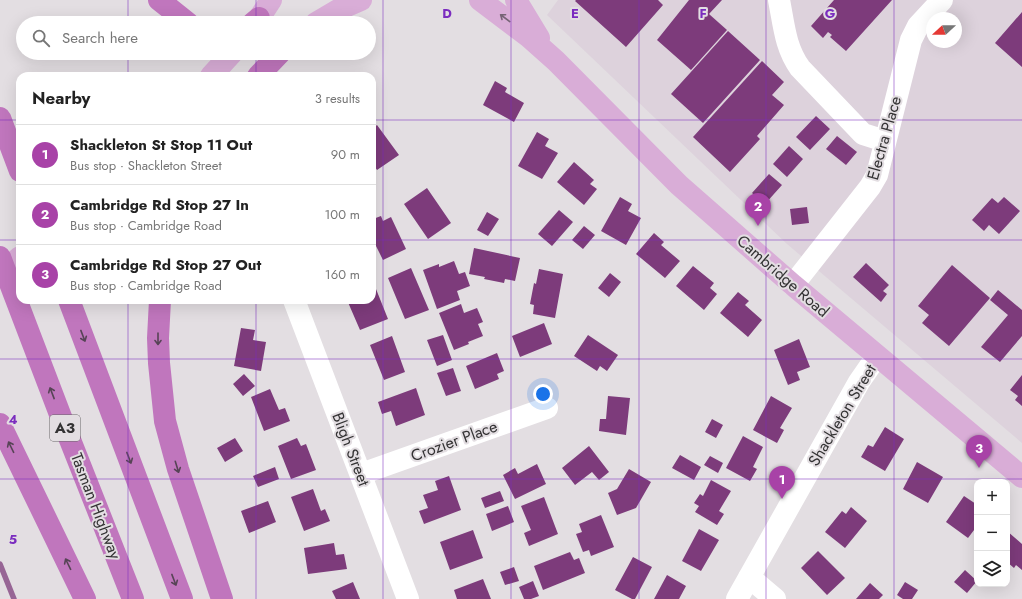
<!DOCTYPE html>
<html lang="en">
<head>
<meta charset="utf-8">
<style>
	body { margin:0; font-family:Jost,sans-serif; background:#f2f2f2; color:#222 }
	.controls { position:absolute; right:12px; bottom:12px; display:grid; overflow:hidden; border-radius:8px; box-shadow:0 4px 16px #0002 }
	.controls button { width:36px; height:36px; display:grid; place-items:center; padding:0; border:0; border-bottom:1px solid #e0e0e0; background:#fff; color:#222; font:20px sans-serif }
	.compass { position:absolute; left:926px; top:12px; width:36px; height:36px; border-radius:50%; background:#fff; box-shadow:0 4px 16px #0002; rotate:249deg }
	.you { position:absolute; left:543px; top:394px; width:14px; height:14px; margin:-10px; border:3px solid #fff; border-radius:50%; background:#1a73e8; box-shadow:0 0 0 6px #1a73e833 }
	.badge { display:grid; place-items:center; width:26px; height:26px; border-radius:50%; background:#a842a7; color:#fff; font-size:13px; font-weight:700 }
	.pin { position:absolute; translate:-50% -33px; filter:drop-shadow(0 1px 2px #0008) }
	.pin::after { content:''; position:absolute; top:21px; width:14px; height:12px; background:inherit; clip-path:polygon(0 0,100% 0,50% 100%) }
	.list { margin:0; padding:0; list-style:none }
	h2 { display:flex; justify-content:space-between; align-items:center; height:52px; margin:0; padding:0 16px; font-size:17px }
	h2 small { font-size:13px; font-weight:400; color:#767676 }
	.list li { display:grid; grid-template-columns:26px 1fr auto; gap:12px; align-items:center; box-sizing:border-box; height:60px; padding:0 16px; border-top:1px solid #e0e0e0 }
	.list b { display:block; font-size:15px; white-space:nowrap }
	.list p { margin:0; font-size:13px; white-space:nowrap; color:#767676 }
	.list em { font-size:13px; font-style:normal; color:#767676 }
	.icon { flex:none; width:22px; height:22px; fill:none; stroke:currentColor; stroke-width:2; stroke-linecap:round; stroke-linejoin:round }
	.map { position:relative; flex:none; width:1022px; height:599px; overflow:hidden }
	.search { position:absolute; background:#fff; box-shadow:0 4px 16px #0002; left:16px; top:16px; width:360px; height:44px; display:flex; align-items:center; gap:10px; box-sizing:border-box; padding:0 14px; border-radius:22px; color:#767676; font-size:15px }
	.panel { position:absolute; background:#fff; box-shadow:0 4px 16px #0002; left:16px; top:72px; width:360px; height:232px; border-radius:12px }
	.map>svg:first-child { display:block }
	.built { fill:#ddd2dc; fill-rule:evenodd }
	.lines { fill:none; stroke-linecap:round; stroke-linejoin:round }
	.stream { stroke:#976595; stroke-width:5.5 }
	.building { fill:#7d3b7b }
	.minor { stroke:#fff; stroke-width:22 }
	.major { stroke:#d9add7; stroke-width:22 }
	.highway { stroke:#c076bd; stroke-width:22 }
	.oneway { stroke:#766475 }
	.oneway2 { stroke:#574456 }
	.grid { fill:none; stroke:#7b2cbf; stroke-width:1; stroke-opacity:0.55 }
	.labels { text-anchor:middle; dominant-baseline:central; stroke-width:4; stroke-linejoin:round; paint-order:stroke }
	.shield { fill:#e3dee2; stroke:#686668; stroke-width:1 }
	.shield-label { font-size:15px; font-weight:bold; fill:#343334 }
	.street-label { font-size:16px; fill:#343334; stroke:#e3dee2 }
	.grid-label { font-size:13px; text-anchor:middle; font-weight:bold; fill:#7b2cbf; stroke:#e3dee2; stroke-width:4; stroke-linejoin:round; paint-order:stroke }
</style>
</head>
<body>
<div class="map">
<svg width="1022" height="599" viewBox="0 0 1022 599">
	<rect width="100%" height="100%" fill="#e3dee2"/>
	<!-- built -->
	<path class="built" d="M558 0H1022V443L787 244 547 15ZM932 18H956V42H932Z"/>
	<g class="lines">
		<!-- stream -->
		<path class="stream" d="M0 564 14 599"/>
	</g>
	<!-- building -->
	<path class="building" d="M576 0H658L663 5 626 47 575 1Z
		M689 0H722L709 14 727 30 691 70 657 40Z
		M834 0H892L846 51 830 37 832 35 828 32 823 38 811 26Z
		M1022 12V67L995 43Z
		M728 31 760 60 703 123 671 94Z
		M762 61 784 82 772 95 784 105 757 136 760 139 730 172 693 137Z
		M495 81 507 88 505 92 524 103 514 122 483 105Z
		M816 116 830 129 810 150 796 137Z
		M377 125 399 155 377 170 372 163V129Z
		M537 132 549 139 545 146 558 153 542 179 518 166Z
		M837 136 857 152 846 165 826 149Z
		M789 146 803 159 787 177 773 164Z
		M574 162 594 180 590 184 597 189 584 205 557 182Z
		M769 174 782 185 765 204 752 193Z
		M427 188 451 223 428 239 404 204Z
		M620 197 632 204 628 211 641 218 626 245 601 231Z
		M1004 197 1020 211 999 234 989 225 984 231 972 220 992 198 998 203Z
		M807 207 809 223 792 225 790 209Z
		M559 210 573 222 552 246 538 234Z
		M487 212 499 219 488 236 477 230Z
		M381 216 383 221 391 217 406 249 383 260 372 238V227L375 225 373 219Z
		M584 226 595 235 583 249 572 240Z
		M654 233 664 242 661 245 680 261 665 278 636 254Z
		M474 248 520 258 515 281 505 279 504 283 484 279 485 277 469 274Z
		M454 261 459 274 465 272 470 286 457 291 460 300 437 309 423 270 439 264V267Z
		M866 263 889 285 883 291 887 294 881 302 853 277Z
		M952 265 990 298 949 346 922 323 929 315 918 306Z
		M693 266 714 283 710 288 717 294 704 310 676 286Z
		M411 268 429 310 405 319 388 278Z
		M539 269 563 274 555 318 533 314 534 305 530 304 534 283 536 284Z
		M610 273 621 282 609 297 598 288Z
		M374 284 388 319 360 330 347 300H372V285Z
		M998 290 1022 310V336L1000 362 981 347 1008 315 990 300Z
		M738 292 749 301 745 305 762 320 748 337 720 313Z
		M461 304 464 313 477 308 483 322 478 324 483 336 468 342 469 344 454 350 439 313Z
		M544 323 552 344 520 357 512 336Z
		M241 328 255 330 253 340 266 342 261 371 234 366Z
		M443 335 452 360 437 366 427 340Z
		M588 335 618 355 607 371 600 366 597 371 574 356Z
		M392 336 405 372 384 380 370 345Z
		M799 339 810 367 797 372 800 380 788 385 774 350Z
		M497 353 504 371 497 374 499 379 475 389 466 366Z
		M453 368 461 391 446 396 437 373Z
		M244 374 255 386 243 396 233 384Z
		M1022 375V406L1015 400 1018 396 1010 390Z
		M416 388 425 415 396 426 391 411 382 414 378 402Z
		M270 389 279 410 285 408 290 421 264 431 251 397Z
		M608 396 630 398 626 435 599 431 600 419H606Z
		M771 396 792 408 780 428 784 430 777 443 753 430Z
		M712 419 723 425 716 438 705 432Z
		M885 427 904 439 885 471 861 457 868 445 873 447Z
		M743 436 763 447 753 467 757 469 750 481 726 468Z
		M235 438 243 451 225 462 217 448Z
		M297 438 301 446 306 444 316 470 291 479 278 446Z
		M589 446 609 472 599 480 592 472 575 485 562 468Z
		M680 455 701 467 694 480 672 468Z
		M710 456 723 463 718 473 704 465Z
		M917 462 943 477 928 503 903 489Z
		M537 464 546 484 515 499 503 475 515 468 518 474Z
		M275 467 279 479 258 487 253 476Z
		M629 469 651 482 636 508 617 515 608 493 617 489Z
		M449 476 461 510 424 524 419 511 428 508 423 495 438 490 435 481Z
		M711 480 731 491 719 511 724 514 717 525 695 512 699 506 694 503 700 494 703 496Z
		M313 489 321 511 325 509 330 521 304 531 291 497Z
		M500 491 504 501 485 508 481 498Z
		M964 496 976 504 977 503V526L968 538 946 522Z
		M544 497 558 534 529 546 524 533 531 530 521 506Z
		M268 501 276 522 249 533 241 511Z
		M508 506 514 522 492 531 486 514Z
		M851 507 867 521 845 548 825 532 842 511 846 514Z
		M601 515 614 547 591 556 589 550 583 552 576 534 582 532 579 524Z
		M699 529 719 540 701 571 682 561Z
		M473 530 483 558 450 570 440 542Z
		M1007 531 1022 544V570L1016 565 1014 568 1007 562Z
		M334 543 336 555 344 554 347 569 308 574 304 548Z
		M818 551 845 578 827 595 801 568Z
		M570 552 574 560 579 558 585 573 543 590 534 566Z
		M633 557 652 567 635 599H632L615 590Z
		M514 567 519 581 505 585 500 572Z
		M965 570 977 581 967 593 954 582Z
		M667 575 686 586 679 599H654Z
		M483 579 491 599H457L454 590Z
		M533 581 539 596 531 599H524L519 587Z
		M353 582 360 599H336L332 591Z
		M905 582 918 590 912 599H903L897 595Z
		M870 583 883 595 879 599H856Z"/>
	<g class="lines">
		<!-- minor -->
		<path class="minor" d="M779 0C784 25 785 47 800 68L863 134 885 141
			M793 285 870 187 877 175 911 40 918 26 942 0
			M294 300 408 599
			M361 474 547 408
			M749 577 775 599
			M737 599 859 382 877 356"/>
		<!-- major -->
		<path class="major" d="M480 0 529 37 556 61 679 185 793 285 1022 477
			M516 0 539 38
			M256 23 271 0
			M316 23 338 10 361 0
			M211 76 232 53
			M0 274 20 257"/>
		<!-- highway -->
		<path class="highway" d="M159 0 188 23
			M253 23 259 18
			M258 76 280 53
			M0 118 20 171
			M0 257 61 417 133 599
			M69 300 182 599
			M160 300 158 338 159 363 165 421 178 469 222 599
			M0 424 85 599"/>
	</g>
	<!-- one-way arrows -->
	<defs><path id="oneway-shaft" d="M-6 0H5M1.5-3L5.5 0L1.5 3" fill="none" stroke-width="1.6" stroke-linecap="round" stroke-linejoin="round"/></defs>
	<use class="oneway" href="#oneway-shaft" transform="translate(505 18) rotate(-143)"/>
	<g class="oneway2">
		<use href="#oneway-shaft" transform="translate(83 336) rotate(69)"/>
		<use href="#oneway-shaft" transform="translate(158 339) rotate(90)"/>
		<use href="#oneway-shaft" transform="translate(52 393) rotate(-111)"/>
		<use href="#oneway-shaft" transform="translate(11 447) rotate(-116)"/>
		<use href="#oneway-shaft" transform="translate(129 458) rotate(69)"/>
		<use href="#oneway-shaft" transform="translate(177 467) rotate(73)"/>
		<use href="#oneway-shaft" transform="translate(68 564) rotate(-116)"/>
		<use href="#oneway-shaft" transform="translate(174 580) rotate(69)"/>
	</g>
	<!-- grid -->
	<path class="grid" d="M128 0V23M256 0V23M383 0V599M511 0V599M639 0V599M766 0V599M894 0V599M128 53V76M256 53V76M0 120H20M372 120H1022M0 240H20M372 240H1022M128 300V599M256 300V599M0 359H1022M0 479H1022"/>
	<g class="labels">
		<!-- shield labels -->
		<rect class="shield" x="50" y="415" width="30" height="26" rx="3"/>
		<g class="shield-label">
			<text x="65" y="428">A3</text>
		</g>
		<!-- street labels -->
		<g class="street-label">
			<text transform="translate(884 138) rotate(-74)">Electra Place</text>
			<text transform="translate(783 276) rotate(41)">Cambridge Road</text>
			<text transform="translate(842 415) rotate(-59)">Shackleton Street</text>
			<text transform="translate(454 441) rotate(-20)">Crozier Place</text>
			<text transform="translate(351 449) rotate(69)">Bligh Street</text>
			<text transform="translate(96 506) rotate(69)">Tasman Highway</text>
		</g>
	</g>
	<g class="grid-label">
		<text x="447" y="18">D</text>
		<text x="575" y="18">E</text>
		<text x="703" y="18">F</text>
		<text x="830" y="18">G</text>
		<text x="13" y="424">4</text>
		<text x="13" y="544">5</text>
	</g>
</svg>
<div class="controls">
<button>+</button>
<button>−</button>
<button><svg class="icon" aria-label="layers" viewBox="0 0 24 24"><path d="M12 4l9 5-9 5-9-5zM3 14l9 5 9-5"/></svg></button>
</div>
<svg class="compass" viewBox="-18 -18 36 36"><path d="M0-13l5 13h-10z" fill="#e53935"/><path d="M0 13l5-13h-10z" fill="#767676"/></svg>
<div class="you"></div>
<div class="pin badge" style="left:782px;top:499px">1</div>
<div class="pin badge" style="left:758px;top:226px">2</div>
<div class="pin badge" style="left:979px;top:468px">3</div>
<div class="search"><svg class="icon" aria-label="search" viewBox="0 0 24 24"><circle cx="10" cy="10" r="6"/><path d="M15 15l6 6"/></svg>Search here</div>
<section class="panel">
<h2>Nearby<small>3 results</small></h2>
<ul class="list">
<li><span class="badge">1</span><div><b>Shackleton St Stop 11 Out</b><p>Bus stop · Shackleton Street</p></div><em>90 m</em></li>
<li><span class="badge">2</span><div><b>Cambridge Rd Stop 27 In</b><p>Bus stop · Cambridge Road</p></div><em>100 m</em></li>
<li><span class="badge">3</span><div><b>Cambridge Rd Stop 27 Out</b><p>Bus stop · Cambridge Road</p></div><em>160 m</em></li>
</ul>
</section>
</div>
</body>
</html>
